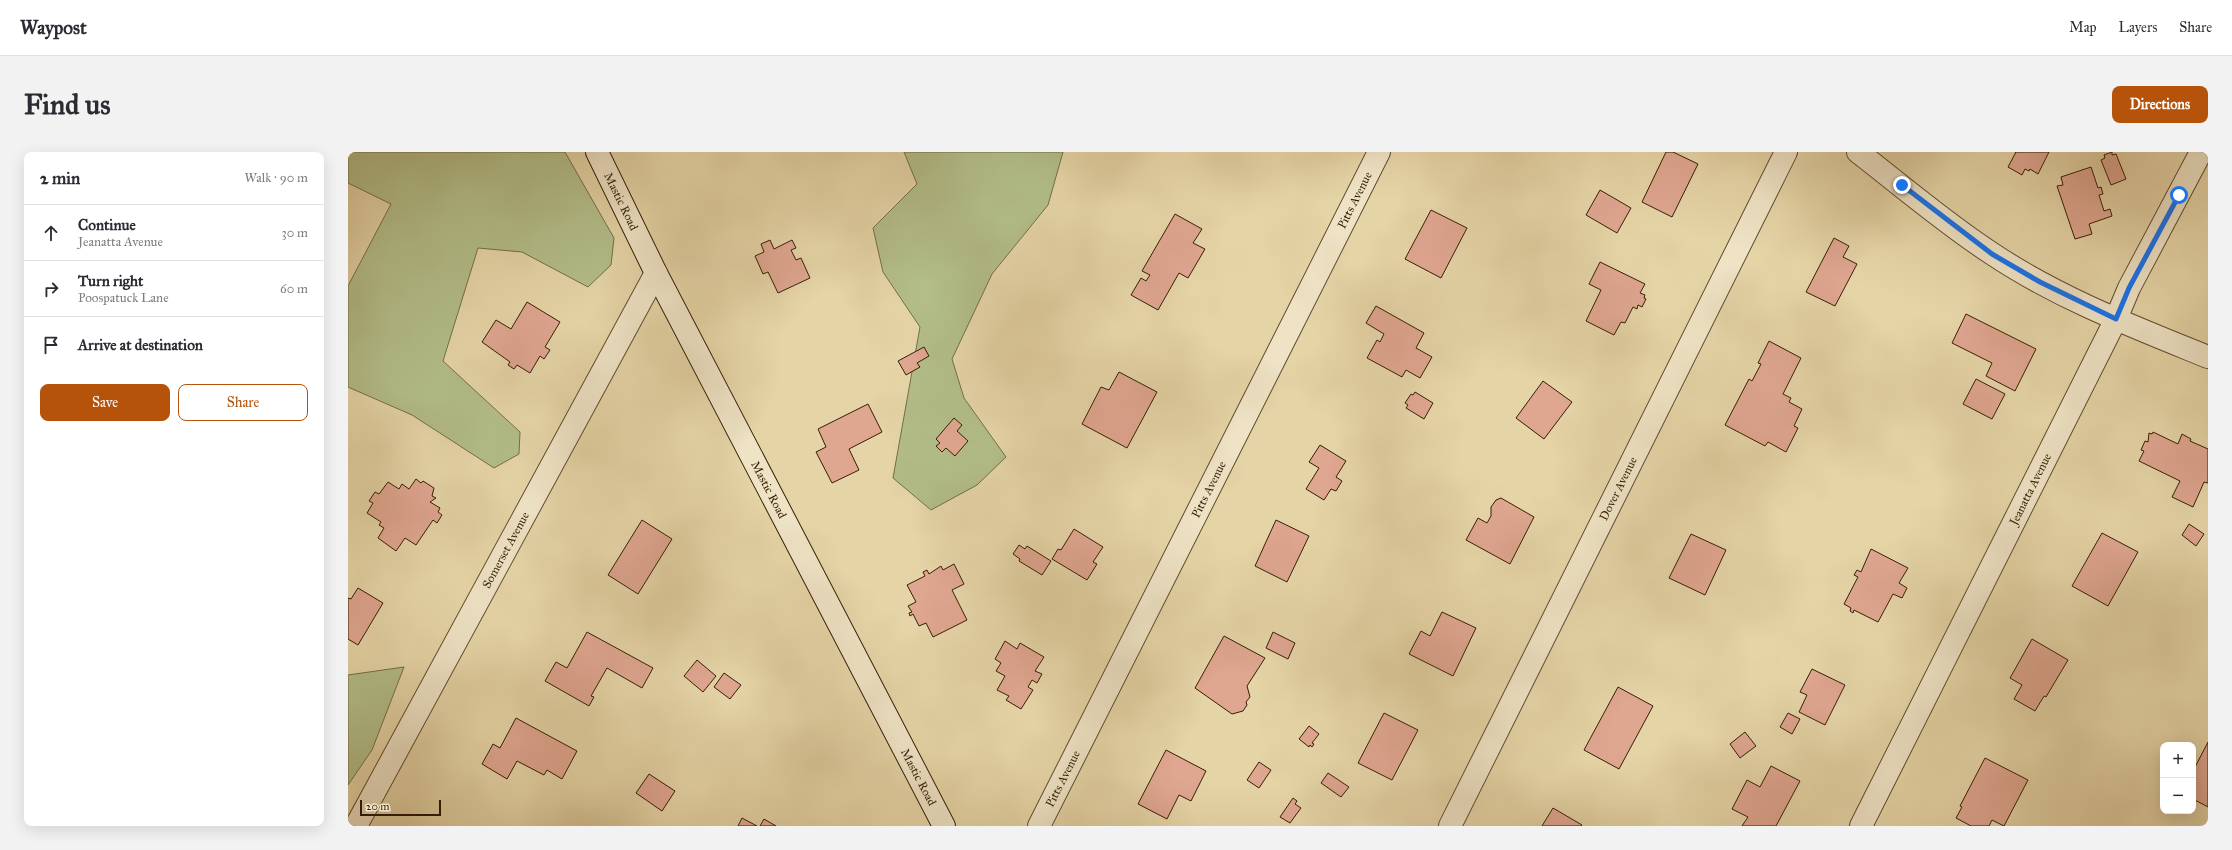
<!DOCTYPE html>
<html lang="en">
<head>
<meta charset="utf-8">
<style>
	body { margin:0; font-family:"IM FELL Great Primer",serif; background:#f2f2f3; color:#2b2b33 }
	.controls { position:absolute; right:12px; bottom:12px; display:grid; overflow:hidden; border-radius:8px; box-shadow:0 4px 16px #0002 }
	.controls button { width:36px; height:36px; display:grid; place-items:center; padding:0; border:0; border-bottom:1px solid #e1e1e2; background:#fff; color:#2b2b33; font:20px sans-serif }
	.scale { position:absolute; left:12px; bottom:10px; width:81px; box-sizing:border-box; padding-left:4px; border:2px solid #361e06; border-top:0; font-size:11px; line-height:14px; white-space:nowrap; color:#361e06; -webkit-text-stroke:3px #eee3c5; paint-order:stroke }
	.stop { position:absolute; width:12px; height:12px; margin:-9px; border:3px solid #1a73e8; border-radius:50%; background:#fff }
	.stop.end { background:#1a73e8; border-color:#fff; box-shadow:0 1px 4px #0008 }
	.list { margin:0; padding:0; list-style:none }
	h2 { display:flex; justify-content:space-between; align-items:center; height:52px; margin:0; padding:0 16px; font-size:17px }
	h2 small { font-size:13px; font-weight:400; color:#7c7c81 }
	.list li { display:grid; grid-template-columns:26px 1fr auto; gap:12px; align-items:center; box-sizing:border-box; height:56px; padding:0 16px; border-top:1px solid #e1e1e2 }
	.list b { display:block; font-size:15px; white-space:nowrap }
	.list p { margin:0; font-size:13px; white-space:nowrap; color:#7c7c81 }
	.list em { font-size:13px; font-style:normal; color:#7c7c81 }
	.actions { display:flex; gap:8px; padding:12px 16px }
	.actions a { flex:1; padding:9px 0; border:1px solid #b45309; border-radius:8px; text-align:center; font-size:14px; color:#b45309 }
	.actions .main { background:#b45309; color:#fff }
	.icon { flex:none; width:22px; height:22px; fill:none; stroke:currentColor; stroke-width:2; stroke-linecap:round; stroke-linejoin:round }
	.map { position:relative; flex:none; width:1860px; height:674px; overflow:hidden; border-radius:8px }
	header { display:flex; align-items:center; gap:24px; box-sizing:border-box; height:56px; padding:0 20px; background:#fff; border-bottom:1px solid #e1e1e2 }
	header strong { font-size:19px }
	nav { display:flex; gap:22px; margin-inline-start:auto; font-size:14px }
	.intro { display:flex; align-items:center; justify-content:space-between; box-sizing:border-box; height:96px; padding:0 24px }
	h1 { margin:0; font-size:28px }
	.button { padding:10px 18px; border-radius:8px; background:#b45309; color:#fff; font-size:14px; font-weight:700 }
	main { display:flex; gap:24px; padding:0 24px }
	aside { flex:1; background:#fff; border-radius:8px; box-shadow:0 4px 16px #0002 }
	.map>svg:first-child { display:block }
	.green { fill:#b2bd88; stroke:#746e47 }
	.building { fill:#dfa690; stroke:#361e06 }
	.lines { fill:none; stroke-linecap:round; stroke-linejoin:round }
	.minor-casing { stroke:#624c2e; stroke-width:24 }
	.tertiary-casing { stroke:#624c2e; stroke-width:24 }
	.secondary-casing { stroke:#361e06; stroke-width:24 }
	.minor { stroke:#eee3c5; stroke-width:22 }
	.tertiary { stroke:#eee3c5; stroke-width:22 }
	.secondary { stroke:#eee3c5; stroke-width:22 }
	.route { stroke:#1a73e8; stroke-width:5 }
	.labels { text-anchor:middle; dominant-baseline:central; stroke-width:4; stroke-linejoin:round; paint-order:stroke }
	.street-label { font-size:12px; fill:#361e06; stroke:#eee3c5 }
</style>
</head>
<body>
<header>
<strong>Waypost</strong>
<nav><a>Map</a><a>Layers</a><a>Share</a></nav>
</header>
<div class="intro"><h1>Find us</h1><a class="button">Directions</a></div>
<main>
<aside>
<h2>2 min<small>Walk · 90 m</small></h2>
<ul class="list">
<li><svg class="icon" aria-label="ahead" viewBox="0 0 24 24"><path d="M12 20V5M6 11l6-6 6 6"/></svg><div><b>Continue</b><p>Jeanatta Avenue</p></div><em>30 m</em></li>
<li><svg class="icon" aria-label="right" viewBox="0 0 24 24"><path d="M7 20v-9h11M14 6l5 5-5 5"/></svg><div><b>Turn right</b><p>Poospatuck Lane</p></div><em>60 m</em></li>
<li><svg class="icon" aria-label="arrive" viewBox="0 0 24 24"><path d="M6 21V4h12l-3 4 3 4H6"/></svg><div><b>Arrive at destination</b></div></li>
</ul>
<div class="actions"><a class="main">Save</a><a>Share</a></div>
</aside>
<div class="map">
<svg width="1860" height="674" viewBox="0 0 1860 674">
	<rect width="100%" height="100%" fill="#e5d4a6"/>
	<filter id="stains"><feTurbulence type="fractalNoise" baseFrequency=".005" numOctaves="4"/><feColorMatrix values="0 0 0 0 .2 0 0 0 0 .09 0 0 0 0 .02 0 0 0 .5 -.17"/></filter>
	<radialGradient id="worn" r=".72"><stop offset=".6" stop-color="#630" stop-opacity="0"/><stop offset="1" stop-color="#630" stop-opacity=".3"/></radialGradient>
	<!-- green -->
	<path class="green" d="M0 0H217L266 86 263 113 240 135 174 100 130 96 95 209 172 280 171 302 146 316 64 263 0 235V134L43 52 0 31Z
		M556 0H715L700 53 644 122 604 207 616 246 658 305 629 333 583 358 545 326 572 175 535 120 525 76 569 32Z
		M56 515 24 598 0 633V523Z"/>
	<!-- building -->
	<path class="building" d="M1318 0H1325L1350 12 1324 65 1294 50Z
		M1668 0H1667H1701L1690 22 1682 17 1681 19 1677 17 1674 23 1660 15Z
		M1764 0V3L1768 2 1778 27 1763 33 1753 8 1757 6 1756 3Z
		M1743 15 1750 36 1753 35 1755 42 1751 43 1756 59 1762 57 1764 64 1741 72 1744 82 1727 87 1709 34 1715 33 1713 25Z
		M1252 38 1283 56 1269 81 1238 63Z
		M1083 58 1119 76 1093 126 1057 107Z
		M827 62 854 77 845 91 857 97 840 126 831 121 810 158 783 143 793 126 798 129 802 123 794 119Z
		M1486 86 1501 94 1495 105 1509 112 1487 154 1458 140Z
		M422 88 426 97 444 88 448 96 443 98 448 108 453 106 462 126 430 141 420 120 415 122 407 104 416 100 413 92Z
		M1252 110 1297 132 1292 141 1297 143 1296 146 1298 147 1294 155 1290 153 1289 157 1285 155 1277 171 1273 170 1266 183 1238 169 1253 138 1241 132Z
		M179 150 212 170 197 195 202 198 196 207 192 204 182 221 169 213 166 217 160 213 162 210 134 190 148 168 163 177Z
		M1028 154 1076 181 1068 196 1084 205 1072 226 1058 218 1054 225 1019 206 1029 188 1032 190 1036 182 1018 171Z
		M1618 162 1688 197 1667 239 1638 224 1644 211 1604 191Z
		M1421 189 1453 206 1435 242 1443 246 1441 250 1454 257 1446 274 1450 276 1438 300 1420 290 1417 294 1377 273 1401 227 1404 229 1413 212 1410 211Z
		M576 195 581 204 569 211 572 215 558 223 550 209Z
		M771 220 809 240 779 296 734 272 753 235 761 238Z
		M1628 227 1657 242 1644 267 1615 252Z
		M1195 229 1224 250 1196 287 1168 266Z
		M1067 240 1085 251 1076 267 1058 256 1060 253 1057 251 1063 242 1065 243Z
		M520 252 534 280 501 297 511 318 484 331 468 300 478 295 470 277Z
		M606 266 614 273 609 279 620 289 607 304 598 296 594 300 588 294 592 291 588 287Z
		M1805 280 1830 292 1834 282 1843 287 1842 289 1860 297V331L1856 330 1845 355 1824 345 1832 329 1791 309 1796 299 1793 298 1797 289 1800 290 1801 281 1804 282Z
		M972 293 998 309 988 325 994 329 988 339 983 337 976 348 958 337 971 316 961 310Z
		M68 327 73 331 75 329 86 336 84 344 88 346 82 350 92 356 90 360 94 363 89 371 85 368 68 393 57 386 48 399 30 386 36 376 31 373 33 370 19 361 25 351 21 349 27 340 31 342 40 330 51 337 54 332 61 337Z
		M1153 346 1186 365 1162 412 1118 388 1130 366 1139 371 1143 364V355L1148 348Z
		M294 368 324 387 290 442 260 423Z
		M928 368 961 384 939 430 907 414Z
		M1841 372 1856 382 1848 394 1834 383Z
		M726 377 755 395 745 410 749 412 739 428 704 407 710 397 713 398Z
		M1754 381 1790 400 1760 454 1724 434Z
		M1343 382 1378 398 1357 443 1321 426Z
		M671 393 677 397 679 394 703 409 694 423 671 409 672 407 665 402Z
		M1523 397 1560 416 1551 431 1559 436 1554 446 1545 442 1530 470 1506 458 1505 461 1502 459 1503 456 1496 452 1510 425 1506 423 1509 418 1513 420Z
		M606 412 616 432 604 438 619 468 585 485 578 471 571 474 565 462 562 464 561 461 564 460 560 454 568 450 559 433 577 424 575 420 579 418 581 422 593 414 595 418Z
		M10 436 35 451 10 493 0 487V446L3 447Z
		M1094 460 1128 476 1105 524 1061 502 1073 479 1082 484Z
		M239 480 305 516 294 536 259 516 243 544 246 545 241 554 197 529 208 510 219 516Z
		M925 480 947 491 940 507 918 496Z
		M876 484 917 506 899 534 902 545 898 550 899 553 895 559 884 562 847 536Z
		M1684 487 1720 508 1698 545 1696 544 1687 559 1666 547 1674 533 1662 526Z
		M657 489 669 497 672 491 696 505 687 519 694 522 689 531 684 528 680 535 685 538 673 557 658 548 661 544 649 538 657 524 648 519 653 511 647 507Z
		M349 508 368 524 355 540 336 524Z
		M1464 517 1497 533 1477 573 1451 560 1459 543 1452 540Z
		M376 521 393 533 382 547 366 535Z
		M1270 535 1305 554 1271 617 1236 598Z
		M1036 561 1070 578 1044 628 1010 611Z
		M1440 561 1452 567 1444 582 1432 575Z
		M168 566 229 599 214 627 199 618 196 623 169 609 159 627 134 612 145 592 152 596Z
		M961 574 971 582 964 591 966 592 964 595 962 593 961 595 951 587Z
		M1397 580 1408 594 1392 606 1382 592Z
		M1860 590V655L1845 647V619Z
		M818 598 858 619 843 649 831 643 819 667 790 652Z
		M1637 606 1680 628 1656 674 1644 668 1641 674H1623L1608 666 1614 655 1612 654Z
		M911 610 923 618 911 636 899 628Z
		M1423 614 1452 629 1428 674H1394L1400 665 1384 657 1399 628 1412 635Z
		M980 621 1001 635 993 645 973 631Z
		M301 622 327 639 314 659 288 641Z
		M945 646 949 649 947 652 953 656 942 671 932 665Z
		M1205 656 1234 673 1233 674H1194Z
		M394 666 409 674H390Z
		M416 667 428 674H412Z"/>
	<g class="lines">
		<defs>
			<g id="minor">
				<path d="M1510 0C1554 34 1597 71 1643 101 1710 146 1786 175 1860 205"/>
				<path id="s1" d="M691 674 1031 0"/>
				<path id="s2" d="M1102 674 1438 0"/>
				<path id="s3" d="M1513 674 1768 167 1781 136 1853 0"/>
			</g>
			<g id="tertiary">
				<path id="s4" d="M8 674 308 121"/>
			</g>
			<g id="secondary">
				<path id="s5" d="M249 0 308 121 596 674"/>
			</g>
		</defs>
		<!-- minor casing -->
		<use href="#minor" class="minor-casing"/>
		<!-- tertiary casing -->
		<use href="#tertiary" class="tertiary-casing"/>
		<!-- secondary casing -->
		<use href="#secondary" class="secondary-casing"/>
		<!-- minor -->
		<use href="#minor" class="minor"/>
		<!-- tertiary -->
		<use href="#tertiary" class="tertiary"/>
		<!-- secondary -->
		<use href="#secondary" class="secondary"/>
	</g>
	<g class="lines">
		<!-- route -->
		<path class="route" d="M1554 33 1644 102 1692 130 1768 167 1781 136 1831 43"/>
	</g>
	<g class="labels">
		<!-- street labels -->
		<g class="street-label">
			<text stroke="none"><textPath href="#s1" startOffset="701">Pitts Avenue</textPath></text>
			<text stroke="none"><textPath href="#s5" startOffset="55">Mastic Road</textPath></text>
			<text stroke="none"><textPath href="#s1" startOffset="377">Pitts Avenue</textPath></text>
			<text stroke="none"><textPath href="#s2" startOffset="377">Dover Avenue</textPath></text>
			<text stroke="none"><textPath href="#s3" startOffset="377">Jeanatta Avenue</textPath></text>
			<text stroke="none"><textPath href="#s5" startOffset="379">Mastic Road</textPath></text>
			<text stroke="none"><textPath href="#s4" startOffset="314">Somerset Avenue</textPath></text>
			<text stroke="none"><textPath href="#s5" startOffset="703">Mastic Road</textPath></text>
			<text stroke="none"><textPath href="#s1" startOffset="53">Pitts Avenue</textPath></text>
		</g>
	</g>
	<rect width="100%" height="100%" filter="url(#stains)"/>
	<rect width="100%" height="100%" fill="url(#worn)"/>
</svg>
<div class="controls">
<button>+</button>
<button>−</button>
</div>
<div class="scale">20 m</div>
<div class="stop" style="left:1831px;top:43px"></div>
<div class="stop end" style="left:1554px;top:33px"></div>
</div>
</main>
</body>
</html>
